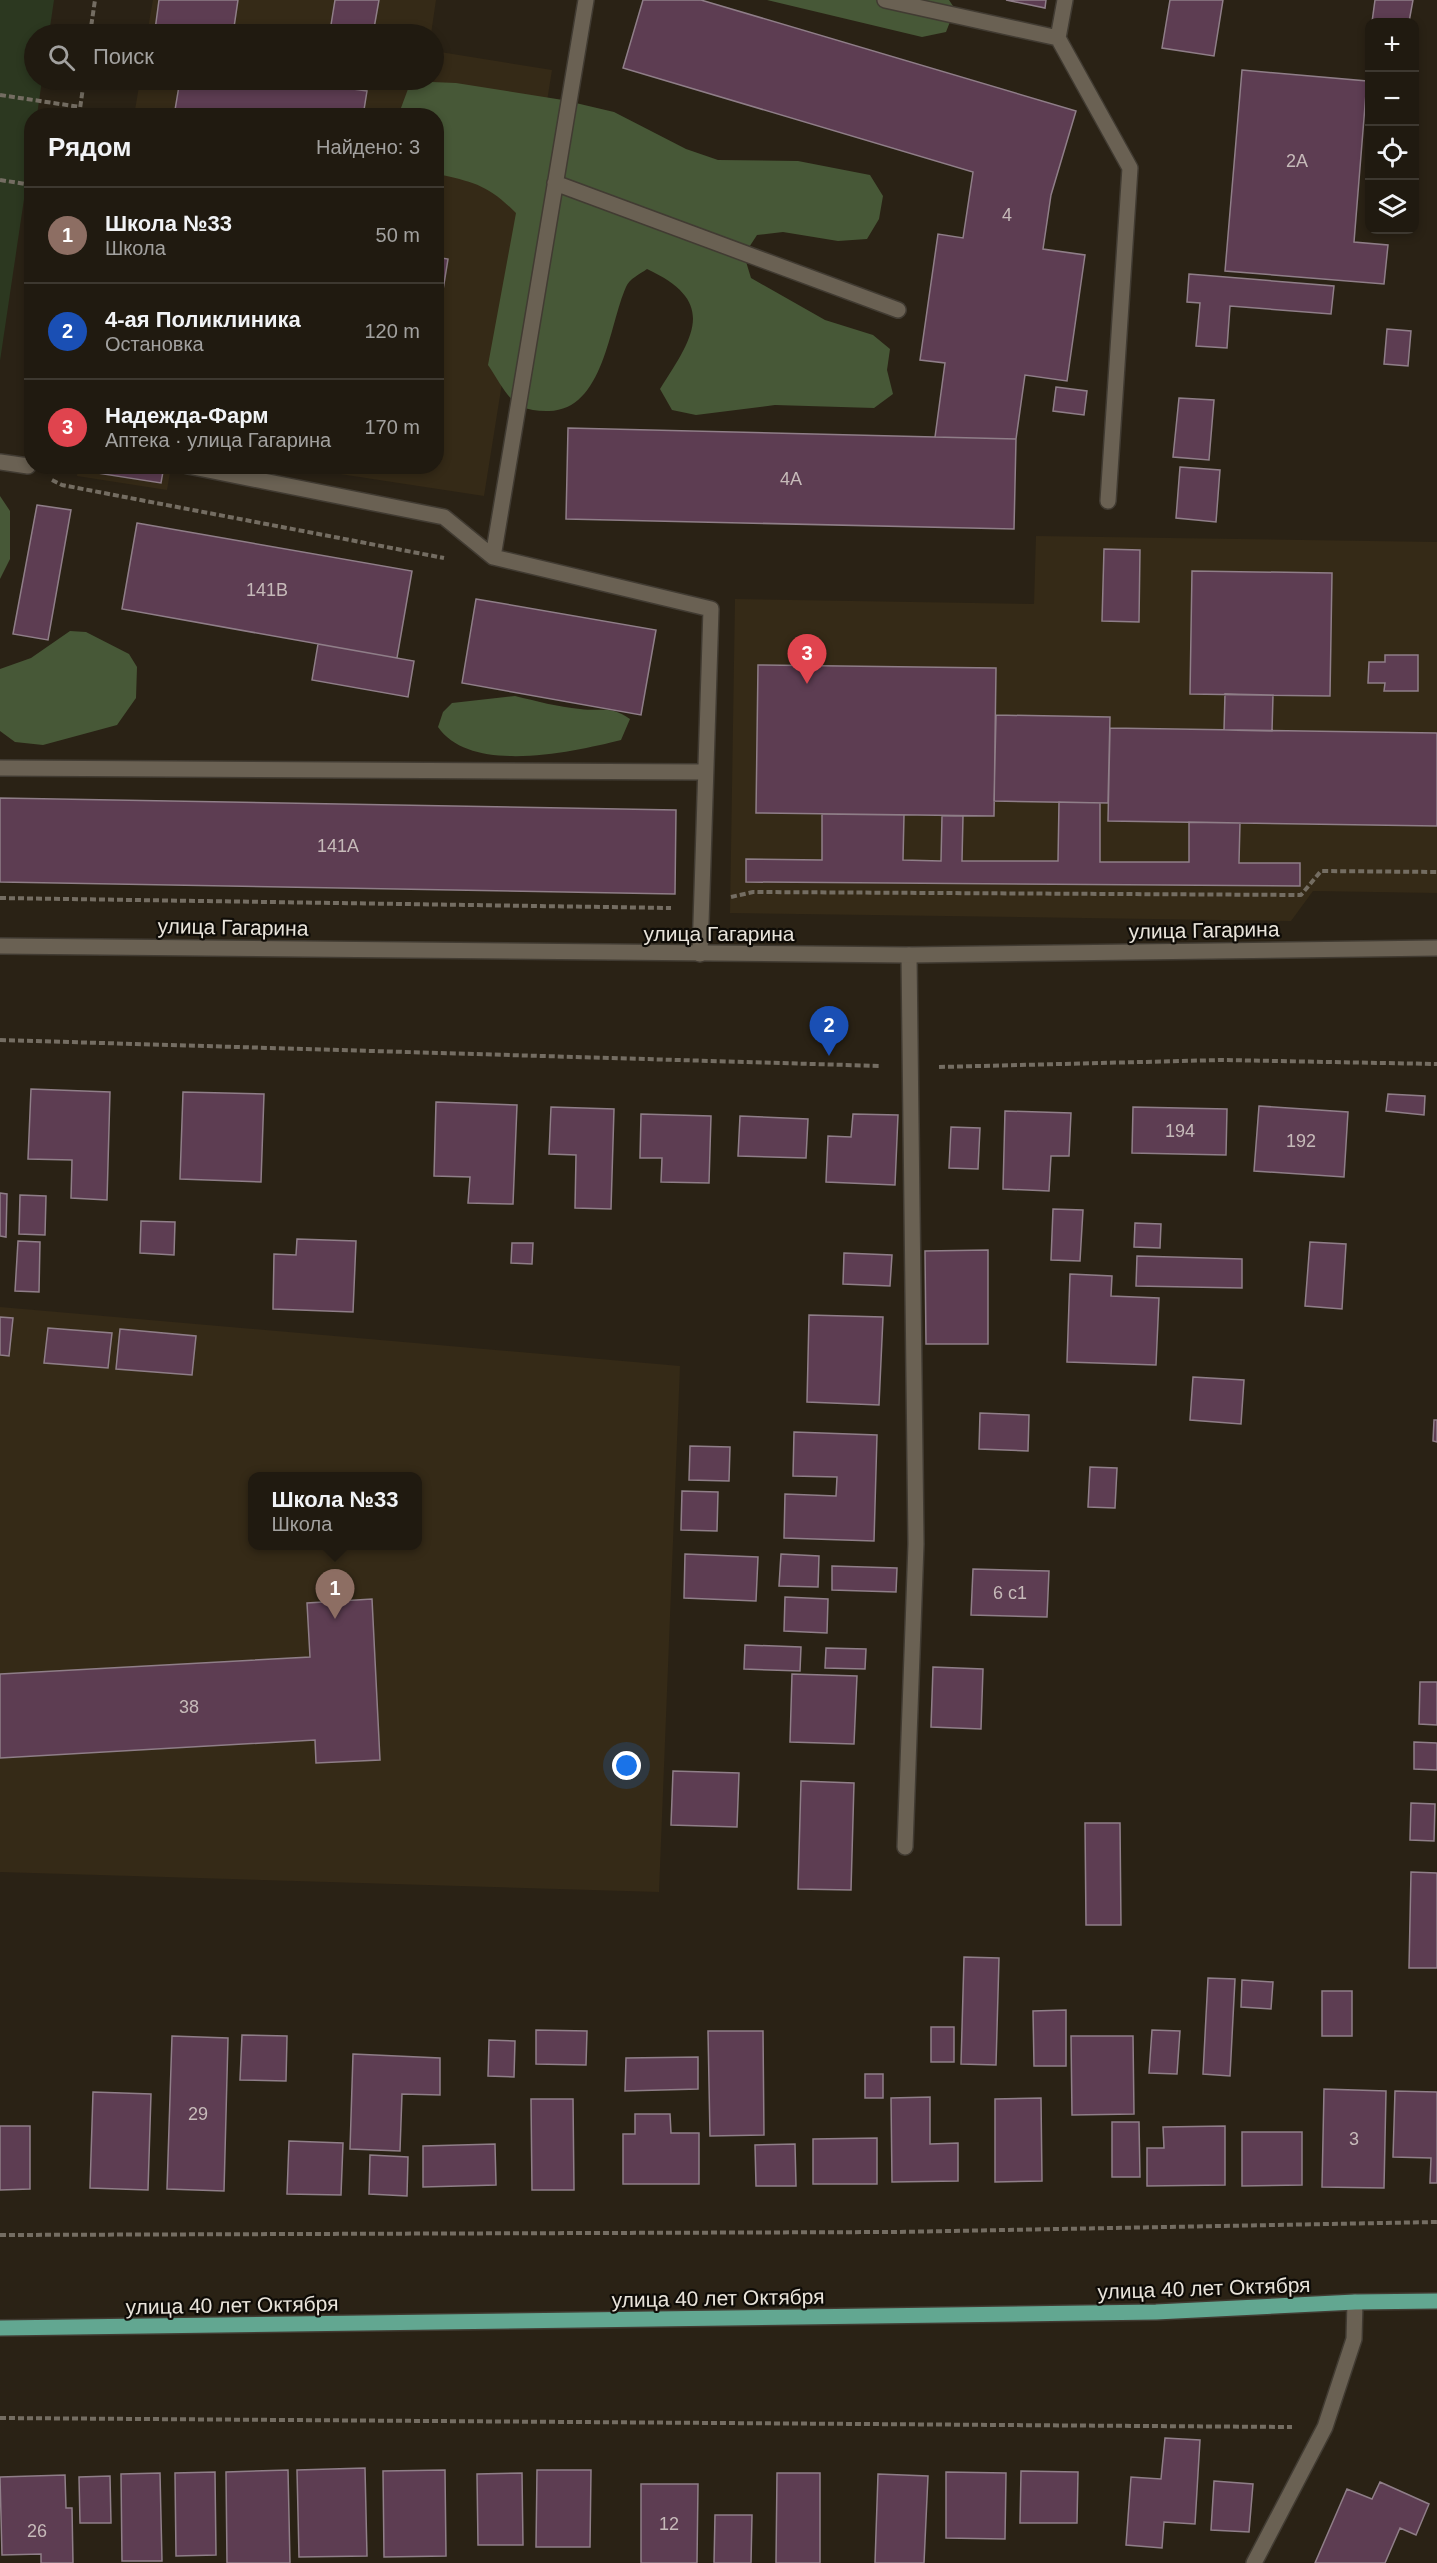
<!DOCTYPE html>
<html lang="ru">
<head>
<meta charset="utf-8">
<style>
	body { margin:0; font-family:Helvetica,sans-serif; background:#2d271e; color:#f1f3f6 }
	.controls { position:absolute; right:18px; top:18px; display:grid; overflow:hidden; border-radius:12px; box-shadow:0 3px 9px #0003 }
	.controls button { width:54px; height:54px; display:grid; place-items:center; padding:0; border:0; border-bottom:2px solid #3d3830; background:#201a10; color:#f1f3f6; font:30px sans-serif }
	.you { position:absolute; left:627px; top:1766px; width:21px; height:21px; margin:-15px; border:4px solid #fff; border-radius:50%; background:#1a73e8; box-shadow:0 0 0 9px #1a73e833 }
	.badge { display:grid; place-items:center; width:39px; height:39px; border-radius:50%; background:#0b8043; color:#fff; font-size:20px; font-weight:700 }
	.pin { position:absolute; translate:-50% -50px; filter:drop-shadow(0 2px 3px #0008) }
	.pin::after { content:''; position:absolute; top:32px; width:21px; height:18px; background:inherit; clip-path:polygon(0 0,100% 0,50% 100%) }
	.popup { position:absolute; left:248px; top:1472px; width:174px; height:78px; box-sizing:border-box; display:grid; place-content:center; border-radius:12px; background:#201a10; filter:drop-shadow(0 2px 4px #0005); font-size:20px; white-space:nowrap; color:#a2a19f }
	.popup b { font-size:22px; color:#f1f3f6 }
	.popup::after { content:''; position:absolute; left:50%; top:100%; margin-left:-12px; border:12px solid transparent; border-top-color:#201a10 }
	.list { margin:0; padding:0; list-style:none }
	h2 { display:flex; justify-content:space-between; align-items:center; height:78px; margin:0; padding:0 24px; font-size:26px }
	h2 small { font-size:20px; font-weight:400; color:#a2a19f }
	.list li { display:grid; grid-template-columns:39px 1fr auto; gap:18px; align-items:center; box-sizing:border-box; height:96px; padding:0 24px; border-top:2px solid #3d3830 }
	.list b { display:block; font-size:22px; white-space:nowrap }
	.list p { margin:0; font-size:20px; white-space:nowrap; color:#a2a19f }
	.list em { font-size:20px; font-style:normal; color:#a2a19f }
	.icon { flex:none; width:33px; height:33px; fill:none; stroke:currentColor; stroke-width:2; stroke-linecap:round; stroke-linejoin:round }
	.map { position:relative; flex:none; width:1437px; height:2563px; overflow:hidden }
	.search { position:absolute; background:#201a10; box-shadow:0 3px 9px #0003; left:24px; top:24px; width:420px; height:66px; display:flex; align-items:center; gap:15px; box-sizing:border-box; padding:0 21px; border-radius:33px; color:#a2a19f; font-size:22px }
	.panel { position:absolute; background:#201a10; box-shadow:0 3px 9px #0003; left:24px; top:108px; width:420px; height:366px; border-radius:24px }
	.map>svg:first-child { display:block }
	.built { fill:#352a17; fill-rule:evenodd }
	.green { fill:#2c3820 }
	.forest { fill:#475837 }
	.building { fill:#5d3d52; stroke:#8f7e88; stroke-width:1.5 }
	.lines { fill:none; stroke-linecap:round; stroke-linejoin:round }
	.lane-casing { stroke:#413b32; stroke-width:18 }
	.secondary-casing { stroke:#413b32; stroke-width:18 }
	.primary-casing { stroke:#413b32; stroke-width:18 }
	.path { stroke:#746d62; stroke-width:4; stroke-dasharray:6 3; stroke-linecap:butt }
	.lane { stroke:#6a6153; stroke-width:15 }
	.secondary { stroke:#6a6153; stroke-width:15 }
	.primary { stroke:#62a791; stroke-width:15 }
	.labels { text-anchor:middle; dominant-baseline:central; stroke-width:4.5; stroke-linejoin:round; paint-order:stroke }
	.number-label { font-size:18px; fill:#c6bab9 }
	.street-label { font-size:21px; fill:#e9e4db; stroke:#0f0c07 }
</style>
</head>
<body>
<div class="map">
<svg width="1437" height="2563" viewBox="0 0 1437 2563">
	<rect width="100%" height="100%" fill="#2a2215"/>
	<!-- built -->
	<path class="built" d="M153 0H436L431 34H147Z
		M434 51 552 70 484 496 294 467 436 466V116H134L140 80H434Z
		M78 467H171L167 490 77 476Z
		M1036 536 1437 542V893L1313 891 1291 921 730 913 735 599 1034 604Z
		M0 1307 680 1366 659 1892 0 1872ZM252 1476H418V1546H252Z"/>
	<!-- green -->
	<path class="green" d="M0 0H54L49 34H34V80H42L37 115 32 116 31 152 0 361Z"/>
	<!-- forest -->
	<path class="forest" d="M767 0H949L955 9 946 32 922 37Z
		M432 82 456 83 563 100 614 112 686 149 718 160 798 161 870 175 883 196 879 219 867 239 838 241 783 232 757 235 744 255 751 278 825 320 873 335 890 349 887 370 893 394 874 408 775 405 696 415 672 410 660 389C694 336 718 302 647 269 640 274 629 279 626 287 609 325 604 410 549 411 511 412 507 393 488 365L516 213C488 185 474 182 437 174L436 116H398L408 89Z
		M0 496 10 511V559L0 579Z
		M70 631 86 632 129 654 137 667 136 698 117 725 43 745 15 742 0 731V669L31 658Z
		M515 696C536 701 558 707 580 709 602 712 610 705 630 719L621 740C573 752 471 775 438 727L443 712 452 703Z"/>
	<!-- building -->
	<path class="building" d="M159 0H238L233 34H182L155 30Z
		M335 0H379L373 34H352L330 31Z
		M643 0H701L1076 111 1051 195 1043 249 1085 255 1067 381 1025 375 1016 439 935 437 945 363 920 360 938 234 963 238 973 172 623 68Z
		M1006 0H1046L1045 8Z
		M1170 0H1223L1214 56 1162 48Z
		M1375 0H1413L1409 22H1372Z
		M1242 70 1367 81 1354 242 1388 245 1384 284 1225 271Z
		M186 80H291L367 91 363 116H174L179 86 185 87Z
		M436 257 448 259 436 333Z
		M1189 274 1334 286 1331 314 1230 306 1227 348 1196 346 1200 303 1187 302Z
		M1387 329 1411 331 1408 366 1384 364Z
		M1056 387 1087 391 1084 415 1053 411Z
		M1179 398 1214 400 1209 460 1173 457Z
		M568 428 1016 439 1014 529 566 519Z
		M85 466H164L161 483 84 471Z
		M1180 467 1220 470 1216 522 1176 518Z
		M37 505 71 510 48 640 13 634Z
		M137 523 412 571 397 658 122 609Z
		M1104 549 1140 550 1139 622 1102 621Z
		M1192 571 1332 573 1330 696 1190 694Z
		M476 599 656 630 641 715 462 683Z
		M318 644 414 661 408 697 312 680Z
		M1385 655H1418V691H1384L1385 683H1368L1369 662H1385Z
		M758 665 996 668 994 816 756 813Z
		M1225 694 1273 695 1272 731 1224 730Z
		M996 715 1110 717 1108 803 994 801Z
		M1110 728 1437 733V826L1108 821Z
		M0 798 676 810 675 894 0 882Z
		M1059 802 1100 803V862H1189V822L1240 823 1239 863H1300V886L746 882V859L822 860V814L904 815 903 860 941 861 942 816H963L962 861H1058Z
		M31 1089 110 1092 107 1200 71 1198 72 1160 28 1159Z
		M183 1092 264 1094 261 1182 180 1179Z
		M1388 1094 1425 1096 1424 1115 1386 1111Z
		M436 1102 517 1105 513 1204 468 1203 470 1177 434 1176Z
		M1259 1106 1348 1112 1344 1177 1254 1171Z
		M551 1107 614 1109 611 1209 575 1208 576 1155 549 1154Z
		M1133 1107 1227 1109 1226 1155 1132 1153Z
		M1005 1111 1071 1113 1069 1156H1051L1049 1191 1003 1189Z
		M641 1114 711 1116 709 1183 661 1182 662 1158H640Z
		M853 1114 898 1115 895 1185 826 1182 828 1136 851 1137Z
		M740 1116 808 1119 806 1158 738 1156Z
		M951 1127 980 1128 978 1169 949 1168Z
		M0 1193 7 1194 6 1237 0 1236Z
		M20 1195 46 1196 45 1235 19 1234Z
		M1053 1209 1083 1210 1080 1261 1051 1260Z
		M141 1221 175 1222 174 1255 140 1253Z
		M1135 1223 1161 1224 1160 1248 1134 1247Z
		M297 1239 356 1241 353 1312 273 1309 274 1254 296 1255Z
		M18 1241 40 1242 39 1292 15 1291Z
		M1310 1242 1346 1244 1342 1309 1305 1306Z
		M512 1243H533L532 1264 511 1263Z
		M988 1250V1344H926L925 1251Z
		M844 1253 892 1255 890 1286 843 1284Z
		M1137 1256 1242 1259V1288L1136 1286Z
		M1070 1274 1112 1276 1111 1296 1159 1298 1156 1365 1067 1362Z
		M809 1315 883 1317 879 1405 807 1402Z
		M0 1317 13 1318 9 1356 0 1355Z
		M48 1328 112 1333 108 1368 44 1363Z
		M120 1329 196 1336 192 1375 116 1369Z
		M1193 1377 1244 1380 1241 1424 1190 1420Z
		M980 1413 1029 1415 1028 1451 979 1449Z
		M1434 1420H1437V1442L1433 1441Z
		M794 1432 877 1435 874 1541 784 1538 785 1494 836 1496 837 1477 793 1476Z
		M690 1446 730 1447 729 1481 689 1480Z
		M1090 1467 1117 1468 1115 1508 1088 1507Z
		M682 1491 718 1492 717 1531 681 1530Z
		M685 1554 758 1557 756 1601 684 1598Z
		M781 1554 819 1556 818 1587 779 1586Z
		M832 1566 897 1568 896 1592 832 1590Z
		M973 1569 1049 1571 1047 1617 971 1615Z
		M785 1597 828 1599 827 1633 784 1631Z
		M372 1599 380 1760 316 1763 315 1740 0 1758V1674L310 1657 307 1603Z
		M745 1645 801 1647 800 1671 744 1669Z
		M826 1648 866 1649 865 1669 825 1668Z
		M933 1667 983 1669 981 1729 931 1727Z
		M792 1674 857 1676 854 1744 790 1742Z
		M1420 1682H1437V1725L1419 1724Z
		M1414 1742 1437 1743V1770L1414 1769Z
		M673 1771 739 1773 737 1827 671 1825Z
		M801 1781 854 1783 851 1890 798 1889Z
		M1411 1803 1435 1804 1434 1841 1410 1840Z
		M1085 1823H1120L1121 1925H1086Z
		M1411 1872 1437 1873V1968H1409Z
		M964 1957 999 1958 996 2065 961 2064Z
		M1208 1978 1235 1979 1230 2076 1203 2074Z
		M1242 1980 1273 1982 1271 2009 1241 2007Z
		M1322 1991H1352V2036H1322Z
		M1066 2010V2066H1034L1033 2011Z
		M931 2027H954V2062H931Z
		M536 2030 587 2031 586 2065 536 2064Z
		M1152 2030 1180 2031 1177 2074 1149 2073Z
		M708 2031H763L764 2135 710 2136Z
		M242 2035 287 2036 286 2081 240 2080Z
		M172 2036 228 2038 224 2191 167 2189Z
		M1071 2036H1133L1134 2114 1072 2115Z
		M489 2040 515 2041 514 2077 488 2076Z
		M353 2054 440 2058V2095L402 2094 400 2151 350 2149Z
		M698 2057V2089L625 2091 626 2058Z
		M865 2074H883V2098H865Z
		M1324 2089 1386 2091 1384 2188 1322 2187Z
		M1395 2091 1437 2092V2183H1430L1431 2158 1393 2157Z
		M93 2092 151 2094 148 2190 90 2188Z
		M930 2097V2144L958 2143V2181L892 2182 891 2098Z
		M1041 2098 1042 2181 995 2182V2099Z
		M531 2099H573L574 2190H532Z
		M635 2114H670L671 2133H699V2184H623V2134H635Z
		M1112 2122H1139L1140 2177H1112Z
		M0 2126H30V2189L0 2190Z
		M1225 2126V2185L1147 2186V2148H1164L1163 2127Z
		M1242 2132H1302V2185L1242 2186Z
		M877 2138V2184H813V2139Z
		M289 2141 343 2143 341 2195 287 2194Z
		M495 2144 496 2185 423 2187V2146Z
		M795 2144 796 2186H756L755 2145Z
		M370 2155 408 2157 407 2196 369 2194Z
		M1165 2438 1200 2440 1195 2524 1164 2522 1162 2548 1126 2545 1131 2477 1161 2479Z
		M365 2468 367 2556 299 2557 297 2470Z
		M288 2470 290 2563H227L226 2472Z
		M445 2470 446 2556 384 2557 383 2471Z
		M537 2470H591L590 2547H536Z
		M1021 2471 1078 2472 1077 2523H1020Z
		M215 2472 216 2555 176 2556 175 2473Z
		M946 2472 1006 2473 1005 2539 946 2538Z
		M160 2473 162 2561H122L121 2474Z
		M522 2473 523 2545H478L477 2474Z
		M777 2473H820V2563H776Z
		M878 2474 928 2476 924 2563H875Z
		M65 2475 66 2508H72L73 2563H41V2554L2 2555 0 2477Z
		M110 2476 111 2523H80L79 2477Z
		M1214 2481 1253 2484 1249 2532 1211 2530Z
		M1380 2482 1429 2504 1416 2535 1400 2528 1385 2563H1315L1347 2489 1372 2499Z
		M641 2484H698L697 2563H641Z
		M715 2515H752L751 2563H714Z"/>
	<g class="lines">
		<defs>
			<path id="lane" d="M885 0 1058 38 1065 0
				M1058 38 1130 168 1108 501
				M555 183 898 310
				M0 462 28 466
				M188 466 444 517 493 557 711 609 700 954
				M493 557 586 0
				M0 768 705 772
				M905 1847 916 1544 909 955
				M1254 2563 1325 2427 1354 2339 1355 2302"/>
			<path id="secondary" d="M0 946 909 955 1437 948"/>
			<path id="primary" d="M0 2328 1156 2312 1355 2302 1437 2301"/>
		</defs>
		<!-- lane casing -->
		<use href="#lane" class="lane-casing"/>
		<!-- secondary casing -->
		<use href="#secondary" class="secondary-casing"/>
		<!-- primary casing -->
		<use href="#primary" class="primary-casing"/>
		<!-- path -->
		<path class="path" d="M90 34 95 0
			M0 95 80 107
			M79 116 84 80
			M0 180 32 185
			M52 480 62 485 444 558
			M731 897 753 892 1301 895 1321 871 1437 872
			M0 898 671 908
			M0 1040 881 1066
			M939 1067 1222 1060 1437 1064
			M0 2235 896 2232 1437 2222
			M0 2418 1292 2427"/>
		<!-- lane -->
		<use href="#lane" class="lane"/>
		<!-- secondary -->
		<use href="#secondary" class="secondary"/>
		<!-- primary -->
		<use href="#primary" class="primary"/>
	</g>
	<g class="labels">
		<!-- number labels -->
		<g class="number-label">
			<text x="1297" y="161">2А</text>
			<text x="1007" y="215">4</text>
			<text x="791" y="479">4А</text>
			<text x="267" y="590">141В</text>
			<text x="338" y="846">141А</text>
			<text x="1180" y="1131">194</text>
			<text x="1301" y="1141">192</text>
			<text x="1010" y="1593">6 с1</text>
			<text x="189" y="1707">38</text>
			<text x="198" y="2114">29</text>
			<text x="1354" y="2139">3</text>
			<text x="669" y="2524">12</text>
			<text x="37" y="2531">26</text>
		</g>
		<!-- street labels -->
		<g class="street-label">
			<text transform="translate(233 927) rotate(1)">улица Гагарина</text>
			<text transform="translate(1204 930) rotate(-1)">улица Гагарина</text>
			<text x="719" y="933">улица Гагарина</text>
			<text transform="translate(1204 2288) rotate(-2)">улица 40 лет Октября</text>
			<text transform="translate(718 2298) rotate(-1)">улица 40 лет Октября</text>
			<text transform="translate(232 2305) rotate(-1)">улица 40 лет Октября</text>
		</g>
	</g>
</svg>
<div class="controls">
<button>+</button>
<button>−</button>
<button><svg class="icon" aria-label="locate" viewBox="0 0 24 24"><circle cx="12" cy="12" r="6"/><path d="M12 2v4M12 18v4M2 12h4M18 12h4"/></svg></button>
<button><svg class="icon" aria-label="layers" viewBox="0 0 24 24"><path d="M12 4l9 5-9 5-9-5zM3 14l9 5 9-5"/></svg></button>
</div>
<div class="you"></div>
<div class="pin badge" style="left:335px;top:1619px;background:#8d6e63">1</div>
<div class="popup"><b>Школа №33</b>Школа</div>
<div class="pin badge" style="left:829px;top:1056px;background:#1a4fb4">2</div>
<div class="pin badge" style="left:807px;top:684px;background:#e0444e">3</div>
<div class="search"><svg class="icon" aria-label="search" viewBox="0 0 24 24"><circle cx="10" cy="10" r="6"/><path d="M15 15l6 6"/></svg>Поиск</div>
<section class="panel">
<h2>Рядом<small>Найдено: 3</small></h2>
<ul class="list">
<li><span class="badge" style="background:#8d6e63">1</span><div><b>Школа №33</b><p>Школа</p></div><em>50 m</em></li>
<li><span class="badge" style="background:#1a4fb4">2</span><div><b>4-ая Поликлиника</b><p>Остановка</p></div><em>120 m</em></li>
<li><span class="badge" style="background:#e0444e">3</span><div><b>Надежда-Фарм</b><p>Аптека · улица Гагарина</p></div><em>170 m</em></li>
</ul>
</section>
</div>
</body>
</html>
